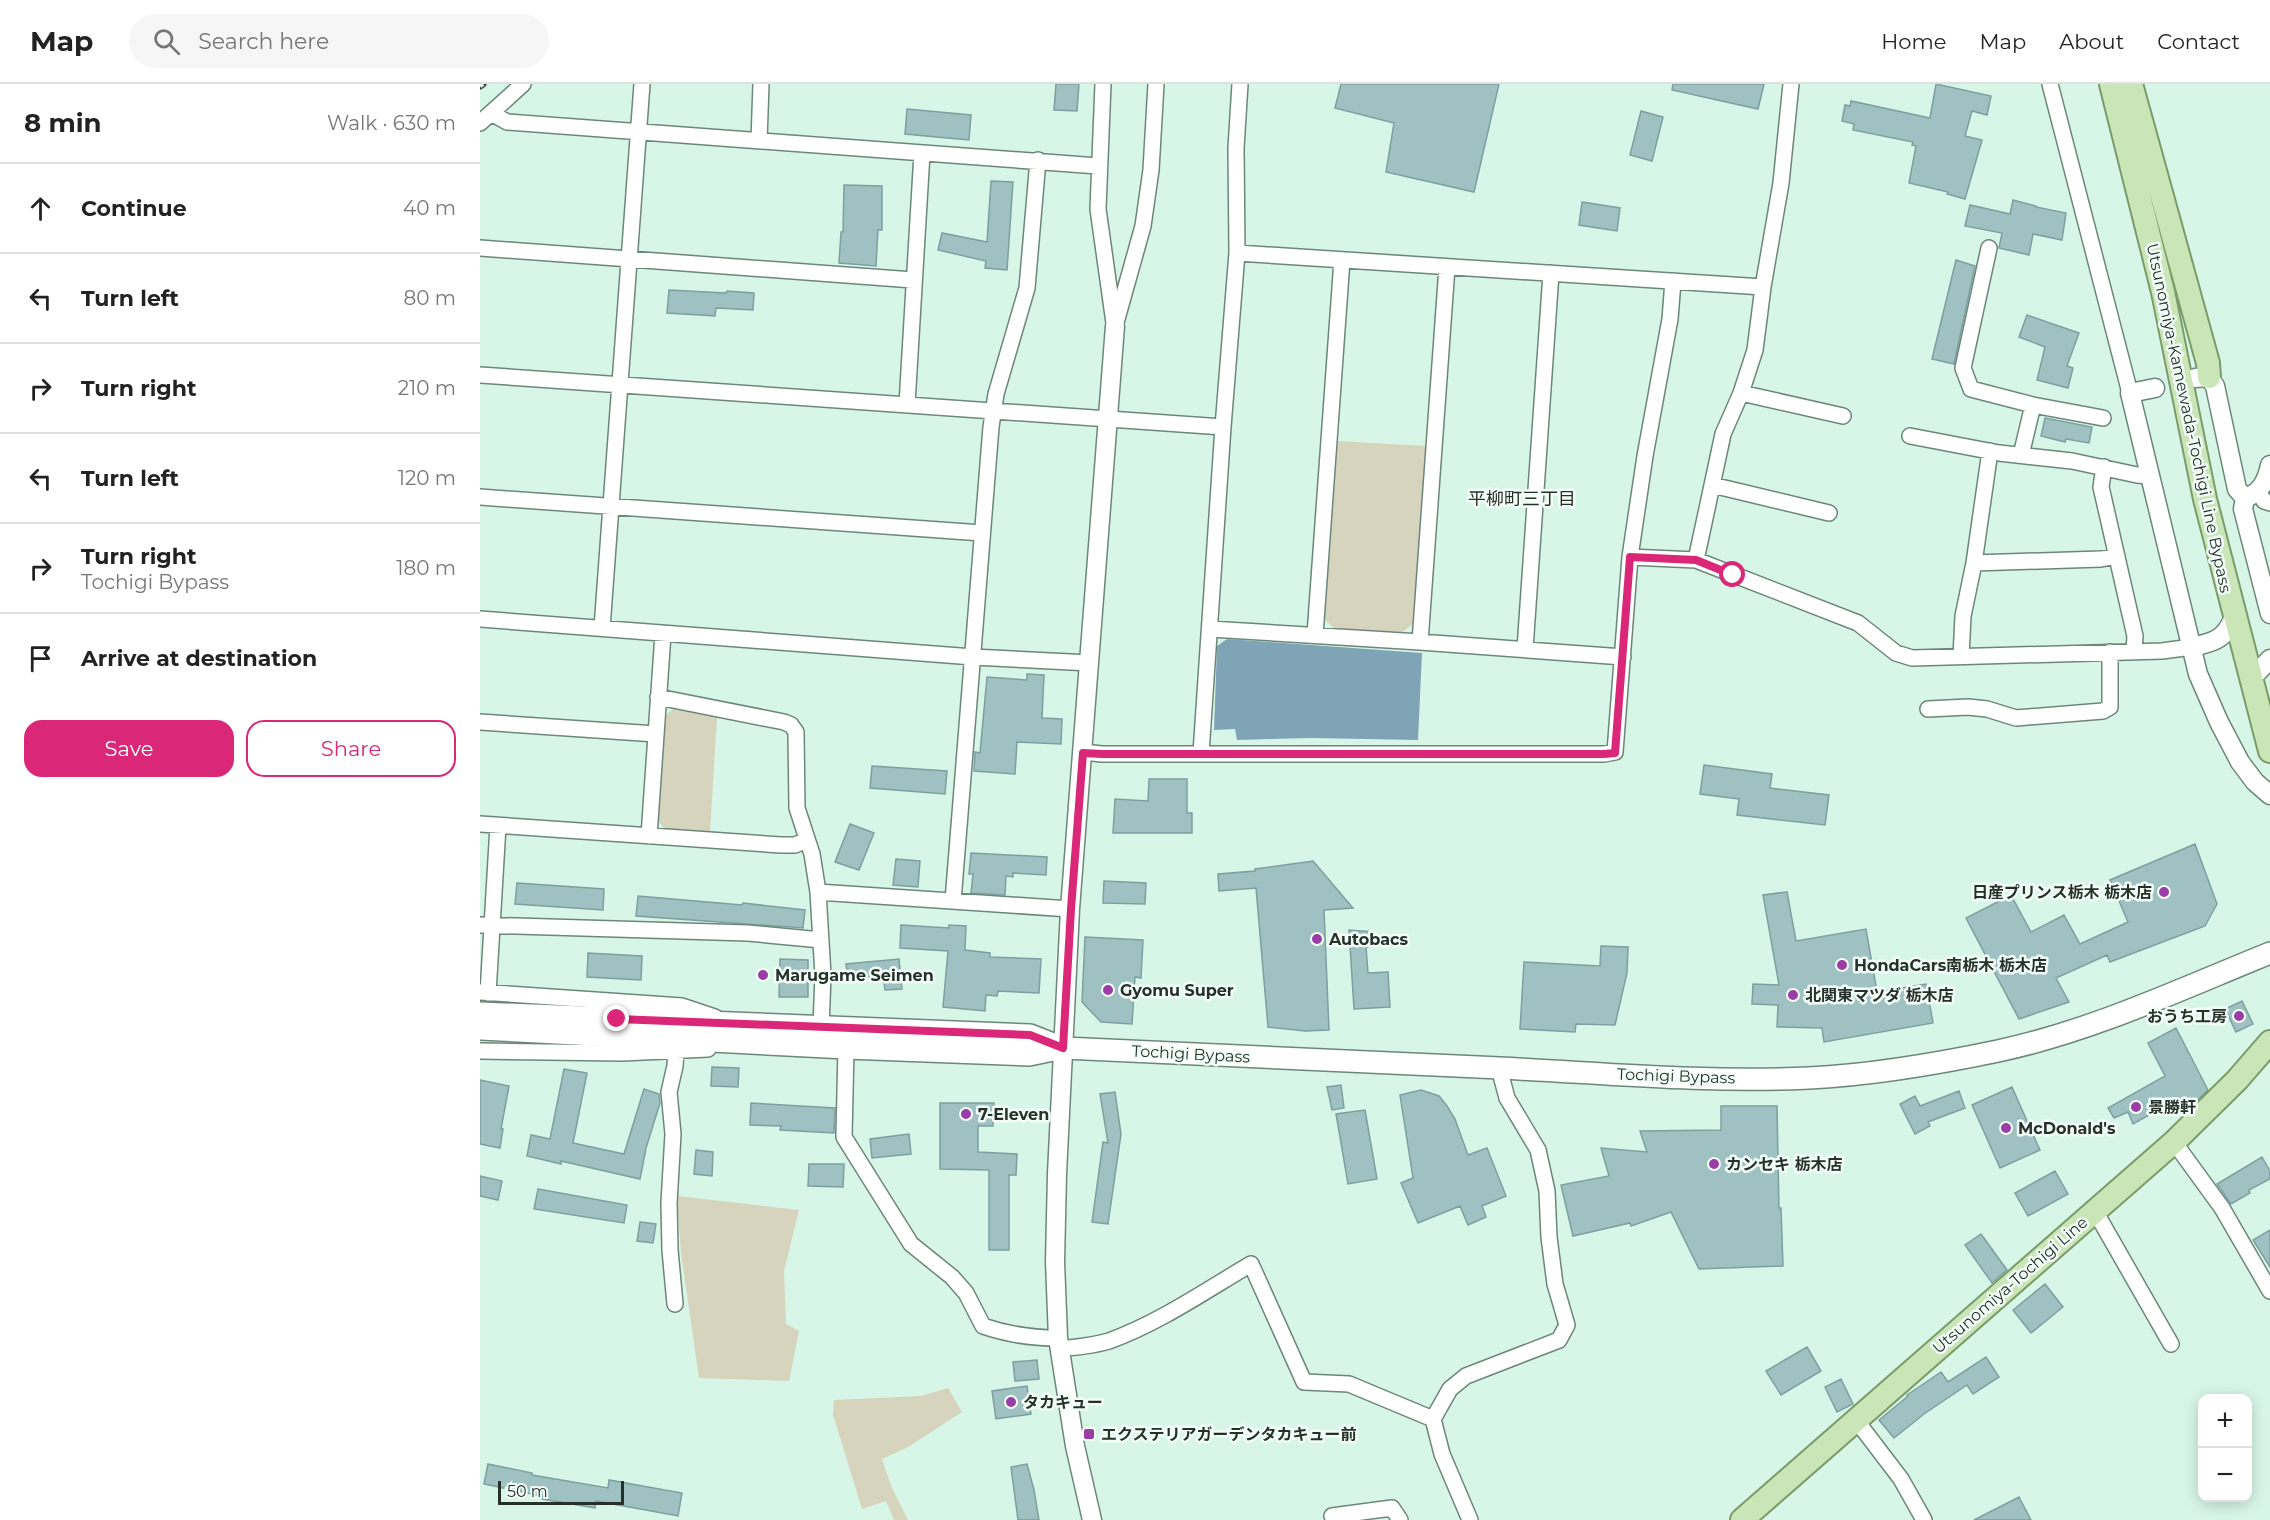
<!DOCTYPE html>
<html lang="en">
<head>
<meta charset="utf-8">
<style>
	body { margin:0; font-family:Montserrat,"Noto Sans JP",sans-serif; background:#f6f6f6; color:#222 }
	.controls { position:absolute; right:18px; bottom:18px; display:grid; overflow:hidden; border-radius:12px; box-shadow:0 3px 15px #0003 }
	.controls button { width:54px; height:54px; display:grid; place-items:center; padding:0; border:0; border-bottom:2px solid #e0e0e0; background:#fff; color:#222; font:30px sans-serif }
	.scale { position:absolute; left:18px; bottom:15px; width:126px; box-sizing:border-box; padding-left:6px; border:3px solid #26312c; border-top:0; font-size:16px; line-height:21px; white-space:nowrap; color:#26312c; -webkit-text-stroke:4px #f3fef9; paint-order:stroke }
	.stop { position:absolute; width:18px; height:18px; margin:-14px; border:4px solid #db2777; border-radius:50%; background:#fff }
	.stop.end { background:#db2777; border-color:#fff; box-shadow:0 2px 6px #0008 }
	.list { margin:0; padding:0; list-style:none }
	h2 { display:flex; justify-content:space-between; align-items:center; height:78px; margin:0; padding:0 24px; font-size:26px }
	h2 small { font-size:20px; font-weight:400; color:#767676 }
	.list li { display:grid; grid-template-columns:39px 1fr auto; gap:18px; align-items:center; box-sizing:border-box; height:90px; padding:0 24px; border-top:2px solid #e0e0e0 }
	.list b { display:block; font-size:22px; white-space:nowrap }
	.list p { margin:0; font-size:20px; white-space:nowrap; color:#767676 }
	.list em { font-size:20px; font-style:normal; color:#767676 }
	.actions { display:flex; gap:12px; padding:18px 24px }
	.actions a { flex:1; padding:14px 0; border:2px solid #db2777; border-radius:18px; text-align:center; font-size:21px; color:#db2777 }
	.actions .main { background:#db2777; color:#fff }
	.icon { flex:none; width:33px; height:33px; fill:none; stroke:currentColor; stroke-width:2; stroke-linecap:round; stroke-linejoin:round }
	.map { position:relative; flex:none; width:1790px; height:1436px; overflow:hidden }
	header { display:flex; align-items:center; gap:36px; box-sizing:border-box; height:84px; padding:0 30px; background:#fff; border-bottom:2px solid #e0e0e0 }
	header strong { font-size:28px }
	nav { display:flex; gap:33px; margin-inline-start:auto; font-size:21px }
	.search { width:420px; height:54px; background:#f6f6f6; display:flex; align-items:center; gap:15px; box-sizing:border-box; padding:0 21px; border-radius:33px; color:#767676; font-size:22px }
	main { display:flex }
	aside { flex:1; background:#fff }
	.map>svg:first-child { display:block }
	.green { fill:#d6d4bd }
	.water { fill:#7fa4b6 }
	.building { fill:#9fc1c1; stroke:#7e9fa0; stroke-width:1.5 }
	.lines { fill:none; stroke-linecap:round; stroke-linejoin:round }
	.minor-casing { stroke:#6c877a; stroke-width:18 }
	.tertiary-casing { stroke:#6c877a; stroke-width:21 }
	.secondary-casing { stroke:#6c877a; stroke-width:24 }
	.primary-casing { stroke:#7a9c68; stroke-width:26 }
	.minor { stroke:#fff; stroke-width:15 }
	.tertiary { stroke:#fff; stroke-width:18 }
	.secondary { stroke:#fff; stroke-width:21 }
	.primary { stroke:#cae6b8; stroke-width:22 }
	.rail-casing { stroke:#3c4943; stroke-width:7 }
	.rail { stroke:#f3fef9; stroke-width:4.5; stroke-dasharray:14; stroke-linecap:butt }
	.route { stroke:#db2777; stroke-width:8 }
	.poi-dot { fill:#9b3da6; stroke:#f3fef9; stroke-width:2 }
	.labels { text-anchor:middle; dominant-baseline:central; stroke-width:5; stroke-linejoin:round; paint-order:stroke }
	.street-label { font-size:16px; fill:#26312c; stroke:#f3fef9 }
	.poi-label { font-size:16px; font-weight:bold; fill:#26312c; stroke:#f3fef9; text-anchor:start }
	.neighbourhood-label { font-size:18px; fill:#26312c; stroke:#f3fef9 }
</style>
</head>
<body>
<header>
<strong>Map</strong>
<div class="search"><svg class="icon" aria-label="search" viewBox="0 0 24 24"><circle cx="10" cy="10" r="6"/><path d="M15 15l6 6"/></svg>Search here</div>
<nav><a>Home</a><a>Map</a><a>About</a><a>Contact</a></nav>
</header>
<main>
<aside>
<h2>8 min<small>Walk · 630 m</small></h2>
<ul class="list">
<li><svg class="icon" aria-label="ahead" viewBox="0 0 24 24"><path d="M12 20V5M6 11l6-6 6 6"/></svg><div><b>Continue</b></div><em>40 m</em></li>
<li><svg class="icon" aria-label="left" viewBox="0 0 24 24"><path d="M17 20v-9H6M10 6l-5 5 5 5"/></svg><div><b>Turn left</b></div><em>80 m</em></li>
<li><svg class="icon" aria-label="right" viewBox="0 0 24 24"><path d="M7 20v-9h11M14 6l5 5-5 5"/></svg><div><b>Turn right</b></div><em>210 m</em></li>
<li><svg class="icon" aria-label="left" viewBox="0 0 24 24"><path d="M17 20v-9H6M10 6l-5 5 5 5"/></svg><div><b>Turn left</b></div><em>120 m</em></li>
<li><svg class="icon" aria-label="right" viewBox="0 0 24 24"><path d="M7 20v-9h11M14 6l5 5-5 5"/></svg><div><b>Turn right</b><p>Tochigi Bypass</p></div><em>180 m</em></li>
<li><svg class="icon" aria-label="arrive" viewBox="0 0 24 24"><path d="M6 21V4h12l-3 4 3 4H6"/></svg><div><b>Arrive at destination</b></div></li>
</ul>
<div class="actions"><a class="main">Save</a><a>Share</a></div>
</aside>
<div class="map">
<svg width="1790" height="1436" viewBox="0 0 1790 1436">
	<rect width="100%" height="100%" fill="#d8f6e8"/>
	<!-- green -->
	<path class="green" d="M857 357 946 362 933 540 922 548 854 544 844 535Z
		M194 624 237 633 230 749 186 746 177 736 185 632Z
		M197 1112 319 1126 304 1187 306 1240 319 1247 309 1297 219 1294 201 1169Z
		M468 1304 482 1328 428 1363 402 1375 411 1402 428 1436H414L406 1417 382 1425 353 1331 354 1316 441 1312Z"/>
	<!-- water -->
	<path class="water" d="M747 555 942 569 938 656 832 654 757 656 755 645 734 646 737 562Z"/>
	<!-- building -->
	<path class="building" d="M576 0H599L597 27 574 26Z
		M861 0H1019L994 108 906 88 914 39 855 24Z
		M1193 0H1284L1278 25 1192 6Z
		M1456 0 1511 12 1507 31 1492 27 1485 52 1502 56 1485 115 1467 110 1468 108 1429 99 1436 62 1432 61 1433 58 1373 46 1374 40 1362 37 1365 21 1370 22 1371 17 1450 34Z
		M427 25 491 31 489 56 425 50Z
		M1161 27 1183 33 1172 77 1150 71Z
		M511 97 533 98 527 186 505 184 506 177 458 166 462 149 507 158Z
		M364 101 402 102V146H398L396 182 359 179 361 148H363Z
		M1533 116 1556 122V123L1586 129 1582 156 1553 150 1549 171 1519 164 1522 149 1485 142 1490 121 1530 130Z
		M1102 118 1140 124 1137 147 1099 141Z
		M1476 176 1495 182 1474 280 1452 275Z
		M189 206 246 209 247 207 274 209 273 226 236 224 235 232 187 229Z
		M1547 231 1599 249 1587 282 1593 284 1588 304 1557 296 1565 263 1539 253Z
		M1565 334 1612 343 1609 359 1586 355 1585 358 1561 352Z
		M547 590 564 591 562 634 582 635 581 660 537 658 535 690 494 687 495 668 500 669 507 593 547 596Z
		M1224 681 1292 690 1290 704 1349 711 1345 741 1257 731 1259 715 1220 710Z
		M392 682 467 687 465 710 390 704Z
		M669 695H707V729H712V749H633L635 715 668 717Z
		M370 740 394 749 379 786 355 778Z
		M1715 760 1737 820 1725 842 1630 878 1627 871 1576 894 1589 918 1539 935 1486 834 1531 811 1551 848 1584 831 1600 860 1648 838 1630 796Z
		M491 769 567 773 566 791 533 789V793L526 792 525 811 491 809 493 790H489Z
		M416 775 440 777 438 803 413 801Z
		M833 777 873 824 844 826 849 946 825 947 788 943 776 804 739 807 738 790 775 787V785Z
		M624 797 666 799 665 820 623 819Z
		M37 799 124 805 123 826 35 820Z
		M1307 808 1316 857 1386 845 1397 908 1446 900 1453 939 1344 958 1342 944 1297 943 1298 921 1272 920 1273 900 1299 901 1283 811Z
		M158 812 262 821 263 819 325 826 323 844 156 832Z
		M421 841 469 844V841L486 842 485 866 510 869V873L561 875 559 909 518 907 517 912 506 911 505 927 463 923 468 867 420 864Z
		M869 846 894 848V862L886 863 888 889 908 888 910 923 874 925Z
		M605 853 663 856 661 894 655 893 652 940 621 938 602 918Z
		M1121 862 1148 863 1147 889 1135 941 1096 940 1095 948 1040 945 1044 878 1120 882Z
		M108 869 162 872 161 896 107 893Z
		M300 875 328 876V913H299Z
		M419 875 422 905 405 906 403 891 368 895 366 880Z
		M1762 917 1773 940 1756 948 1745 925Z
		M1696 944 1728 1006 1705 1028 1698 1015 1653 1040 1648 1028 1634 1034 1628 1024 1685 992 1668 959Z
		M232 983 259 984 258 1003 231 1002Z
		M84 985 107 989 93 1059 144 1070 164 1005 179 1010 180 1019 166 1064 160 1095 81 1077V1080L47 1072 51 1051 70 1055Z
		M0 996 29 1002 21 1045H23L20 1064 0 1060Z
		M861 1001 864 1024 852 1026 847 1003Z
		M1532 1003 1560 1066 1520 1084 1492 1021Z
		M941 1006 959 1012 967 1022 975 1035 988 1071 1007 1064 1026 1112 1002 1122 1006 1133 988 1141 980 1122 938 1139 921 1099 933 1094 920 1011Z
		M1479 1007 1485 1024 1448 1038 1450 1042 1435 1050 1420 1020 1435 1012 1440 1022Z
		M635 1008 641 1050 628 1140 612 1138 623 1058 628 1059 620 1010Z
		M271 1019 355 1024 354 1049 300 1046 301 1042 270 1041Z
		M460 1019H514L513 1042H498V1068L537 1070 536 1091H529V1166H509V1086L460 1085Z
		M1241 1022H1297L1299 1124H1301L1303 1182 1219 1185 1191 1128 1151 1142 1150 1139 1093 1152 1081 1101 1129 1092 1121 1064 1167 1068 1160 1047 1241 1046Z
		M885 1026 897 1095 868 1100 856 1030Z
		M429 1050 431 1070 392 1074 390 1055Z
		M216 1066 233 1068 232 1092 214 1090Z
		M1782 1073 1790 1087V1095L1769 1106 1770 1109 1751 1120 1737 1100Z
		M329 1080H364L363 1103 328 1102Z
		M1575 1087 1588 1110 1548 1132 1535 1109Z
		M0 1092 22 1097 18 1116 0 1112Z
		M58 1105 147 1121 144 1139 54 1125Z
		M160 1138 176 1140 173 1159 157 1157Z
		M1790 1146V1183L1773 1156Z
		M1501 1150 1527 1186 1512 1199 1485 1161Z
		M1565 1200 1583 1223 1551 1249 1533 1226Z
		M1327 1263 1341 1287 1301 1311 1286 1287Z
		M1506 1273 1519 1293 1493 1310 1487 1301 1444 1330 1414 1354 1399 1336 1428 1312 1427 1311 1461 1288 1468 1298Z
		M557 1276 559 1295 535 1297 533 1278Z
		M1361 1295 1373 1320 1357 1328 1345 1303Z
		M547 1302 551 1330 516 1335 512 1307Z
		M8 1380 52 1389V1391L128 1404 129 1396 202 1409 198 1432 116 1417 115 1424 62 1415V1412L4 1400Z
		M547 1380 554 1406 559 1436H538L531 1383Z
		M1539 1413 1551 1436H1494Z"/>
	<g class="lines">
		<defs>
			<path id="minor" d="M623 0 618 125 634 239
				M1570 0 1650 309
				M11 29 27 38 618 82
				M0 39 43 0
				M279 57 281 0
				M0 164 433 196
				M1509 164 1483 284 1491 305 1553 321 1623 334
				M757 169 1283 203 1275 266 1261 309 1243 350 1216 476
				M1283 203 1301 99 1311 0
				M635 242 663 142 671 86 676 0
				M0 291 743 343
				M1261 309 1363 332
				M427 320 442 69
				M1430 352 1519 369 1592 377 1657 391 1670 392
				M1541 371 1553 321
				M1624 383 1621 403 1655 552 1654 567
				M1232 401 1349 429
				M1778 407 1784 417 1790 419
				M0 413 502 449
				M1150 473 1216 476 1378 539 1416 569 1432 574 1682 567 1712 563
				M1494 479 1621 475 1637 472
				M0 535 493 573 610 579
				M122 544 162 0
				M730 545 940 558 1143 573
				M835 551 862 176
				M940 558 967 183
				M1045 565 1071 189
				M1481 573 1483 532 1494 479 1510 367
				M178 613 304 638 311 641 316 648 317 724 332 770 338 808 343 891 341 943
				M1448 625 1488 623 1507 625 1536 634 1623 627 1630 623V568
				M0 638 176 650
				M603 668 622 670H1124L1135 668 1150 473 1165 372 1190 235 1193 197
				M721 669 743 343 757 169 756 64 760 0
				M0 740 301 761H315L327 756
				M169 752 183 550
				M338 808 590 825
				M473 817 511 343 516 310 547 204 558 76
				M0 841 268 849 341 856
				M0 908 202 922 235 933
				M8 909 18 742
				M366 964 364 1053 431 1160 472 1193 486 1209 503 1242C526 1250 553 1254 578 1254
				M0 967 142 969 228 965
				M1694 1058 1742 1124 1790 1207
				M1615 1127 1691 1260
				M195 1220 190 1166 189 1119 193 1050 189 1008 195 982 196 967
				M579 1265C596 1263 613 1262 629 1257 679 1239 725 1207 771 1180L824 1298 869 1300 953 1335
				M1376 1336 1421 1395 1444 1436
				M852 1432 912 1424 920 1436
				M990 1436 962 1370 953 1335 970 1305 986 1292 1079 1256 1087 1241 1075 1200 1069 1153 1067 1107 1058 1066 1027 1014 1019 984"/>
			<path id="tertiary" d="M1715 294 1729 293 1735 302 1757 405 1765 414
				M1675 304 1650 309 1718 590 1739 638 1760 678 1775 698 1790 711
				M1765 414 1763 425 1790 530
				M1765 414C1781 409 1787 396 1790 381
				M1712 563C1735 558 1745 555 1754 533
				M1771 595 1790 575
				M612 1436 595 1362 578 1254 575 1178 577 1090 590 825 635 242"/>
			<path id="secondary" d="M0 929 550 951 583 964
				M0 945 366 964 549 971 583 964C729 970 875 977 1020 984 1123 989 1226 999 1329 994 1392 991 1456 980 1518 967 1612 947 1701 905 1790 869"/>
			<path id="primary" d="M1631 0 1683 208 1725 415 1790 667
				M1651 0 1728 279 1729 293
				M1262 1436 1694 1058 1757 996 1790 958"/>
		</defs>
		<!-- minor casing -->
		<use href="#minor" class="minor-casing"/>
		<!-- tertiary casing -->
		<use href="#tertiary" class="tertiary-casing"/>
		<!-- secondary casing -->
		<use href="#secondary" class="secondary-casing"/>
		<!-- primary casing -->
		<use href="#primary" class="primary-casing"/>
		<!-- minor -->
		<use href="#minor" class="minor"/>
		<!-- tertiary -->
		<use href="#tertiary" class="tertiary"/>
		<!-- secondary -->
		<use href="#secondary" class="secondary"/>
		<!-- primary -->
		<use href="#primary" class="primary"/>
		<defs>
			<path id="rail" d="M0 2 3 0"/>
		</defs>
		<!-- rail casing -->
		<use href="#rail" class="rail-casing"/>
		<!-- rail -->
		<use href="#rail" class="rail"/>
	</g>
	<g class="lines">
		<!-- route -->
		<path class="route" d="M137 935 550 951 583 964 591 825 603 669 622 670H1124L1135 669 1150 473 1216 476 1253 491"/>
	</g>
	<!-- markers -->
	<g class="poi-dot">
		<circle cx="1684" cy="808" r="6"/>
		<circle cx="837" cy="855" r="6"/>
		<circle cx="1362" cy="881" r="6"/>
		<circle cx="283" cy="891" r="6"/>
		<circle cx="628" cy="906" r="6"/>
		<circle cx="1313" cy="911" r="6"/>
		<circle cx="1759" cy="932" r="6"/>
		<circle cx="1656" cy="1023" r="6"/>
		<circle cx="486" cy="1030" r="6"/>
		<circle cx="1526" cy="1044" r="6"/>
		<circle cx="1234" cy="1080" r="6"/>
		<circle cx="531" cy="1318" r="6"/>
		<rect x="603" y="1344" width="12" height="12" rx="3"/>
	</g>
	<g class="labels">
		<!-- street labels -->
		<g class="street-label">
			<text transform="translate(1709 334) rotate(78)">Utsunomiya-Kamewada-Tochigi Line Bypass</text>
			<text transform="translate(711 970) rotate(3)">Tochigi Bypass</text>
			<text transform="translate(1196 992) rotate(2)">Tochigi Bypass</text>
			<text transform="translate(1530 1201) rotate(-41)">Utsunomiya-Tochigi Line</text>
		</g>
		<!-- poi labels -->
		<g class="poi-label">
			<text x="1672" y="808" text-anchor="end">日産プリンス栃木 栃木店</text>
			<text x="849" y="855">Autobacs</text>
			<text x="1374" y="881">HondaCars南栃木 栃木店</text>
			<text x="295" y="891">Marugame Seimen</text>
			<text x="640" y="906">Gyomu Super</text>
			<text x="1325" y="911">北関東マツダ 栃木店</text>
			<text x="1747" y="932" text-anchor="end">おうち工房</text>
			<text x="1668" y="1023">景勝軒</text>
			<text x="498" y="1030">7-Eleven</text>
			<text x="1538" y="1044">McDonald's</text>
			<text x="1246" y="1080">カンセキ 栃木店</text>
			<text x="543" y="1318">タカキュー</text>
			<text x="621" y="1350">エクステリアガーデンタカキュー前</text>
		</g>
		<!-- neighbourhood labels -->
		<g class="neighbourhood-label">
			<text x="1042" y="415">平柳町三丁目</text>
		</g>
	</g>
</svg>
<div class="controls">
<button>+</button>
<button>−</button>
</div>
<div class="scale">50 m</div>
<div class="stop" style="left:1253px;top:491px"></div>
<div class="stop end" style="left:137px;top:935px"></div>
</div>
</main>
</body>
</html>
